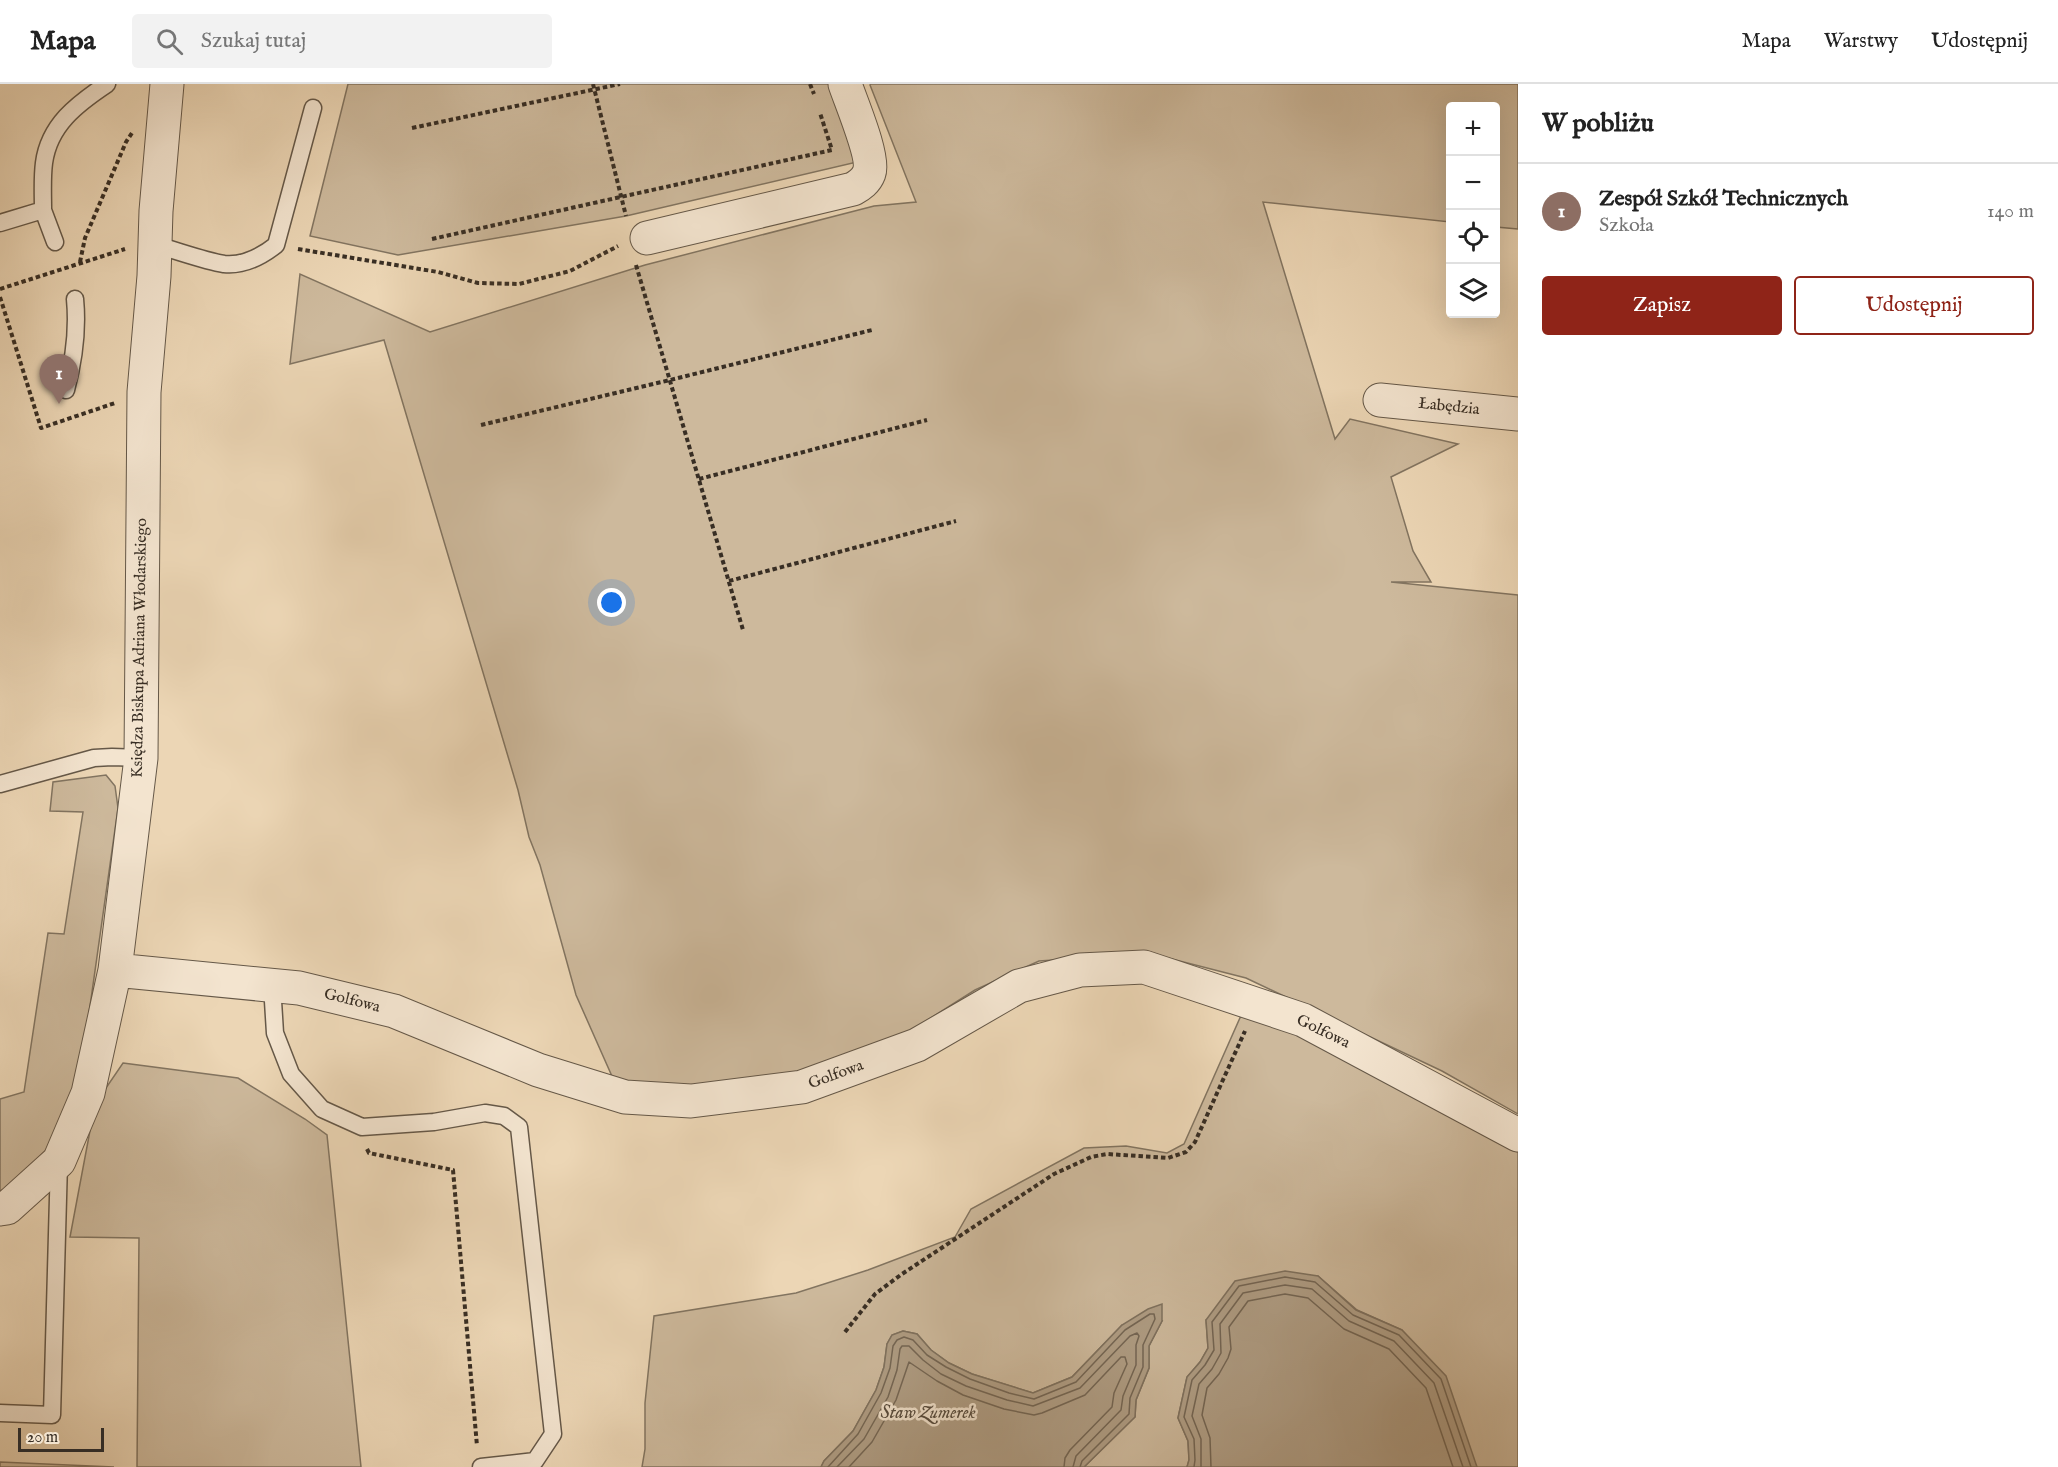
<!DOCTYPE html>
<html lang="pl">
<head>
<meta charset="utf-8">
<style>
	body { margin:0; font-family:"IM FELL English",serif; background:#f2f2f2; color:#222 }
	.controls { position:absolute; right:18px; top:18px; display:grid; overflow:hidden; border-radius:6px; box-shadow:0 6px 24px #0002 }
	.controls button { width:54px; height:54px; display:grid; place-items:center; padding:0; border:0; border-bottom:2px solid #e0e0e0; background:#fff; color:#222; font:30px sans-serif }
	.scale { position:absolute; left:18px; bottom:15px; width:86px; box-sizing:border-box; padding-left:6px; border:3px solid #382e24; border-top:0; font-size:16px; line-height:21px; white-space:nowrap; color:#382e24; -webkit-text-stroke:4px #f3e4cf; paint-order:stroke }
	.you { position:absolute; left:612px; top:519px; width:21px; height:21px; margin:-15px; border:4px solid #fff; border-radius:50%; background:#1a73e8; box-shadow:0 0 0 9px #1a73e833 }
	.badge { display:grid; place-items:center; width:39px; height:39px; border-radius:50%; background:#8f2418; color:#fff; font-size:20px; font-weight:700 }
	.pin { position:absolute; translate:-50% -50px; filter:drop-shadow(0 2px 3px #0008) }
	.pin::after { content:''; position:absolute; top:32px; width:21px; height:18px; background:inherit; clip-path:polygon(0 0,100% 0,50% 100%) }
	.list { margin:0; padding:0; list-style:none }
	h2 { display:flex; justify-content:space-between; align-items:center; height:78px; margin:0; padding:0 24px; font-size:26px }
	h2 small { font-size:20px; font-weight:400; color:#767676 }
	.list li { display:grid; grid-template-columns:39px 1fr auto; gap:18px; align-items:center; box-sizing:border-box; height:96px; padding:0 24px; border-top:2px solid #e0e0e0 }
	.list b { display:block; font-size:22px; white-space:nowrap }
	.list p { margin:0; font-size:20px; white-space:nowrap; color:#767676 }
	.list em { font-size:20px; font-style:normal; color:#767676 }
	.actions { display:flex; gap:12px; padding:18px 24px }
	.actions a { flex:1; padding:14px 0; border:2px solid #8f2418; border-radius:6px; text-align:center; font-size:21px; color:#8f2418 }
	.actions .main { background:#8f2418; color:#fff }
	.icon { flex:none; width:33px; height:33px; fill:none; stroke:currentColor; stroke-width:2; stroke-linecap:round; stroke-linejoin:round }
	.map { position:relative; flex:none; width:1518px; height:1383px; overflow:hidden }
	header { display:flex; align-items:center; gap:36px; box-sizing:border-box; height:84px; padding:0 30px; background:#fff; border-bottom:2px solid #e0e0e0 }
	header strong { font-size:28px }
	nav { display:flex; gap:33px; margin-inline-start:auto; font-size:21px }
	.search { width:420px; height:54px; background:#f2f2f2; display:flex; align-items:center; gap:15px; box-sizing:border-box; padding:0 21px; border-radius:6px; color:#767676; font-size:22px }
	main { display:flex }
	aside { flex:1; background:#fff }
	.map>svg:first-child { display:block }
	.green { fill:#cdb99c; stroke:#827460; stroke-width:1.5 }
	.water { fill:#af9d84; stroke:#7f715e; stroke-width:1.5 }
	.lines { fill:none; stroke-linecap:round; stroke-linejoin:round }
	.shore { stroke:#746654; stroke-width:1.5 }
	.service-casing { stroke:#655848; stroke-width:19 }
	.minor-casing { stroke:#655848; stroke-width:35 }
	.path { stroke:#382e24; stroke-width:4; stroke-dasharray:4.5 3; stroke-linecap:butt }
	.service { stroke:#f3e4cf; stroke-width:16 }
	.minor { stroke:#f3e4cf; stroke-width:33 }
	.labels { text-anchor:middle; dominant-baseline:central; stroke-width:5; stroke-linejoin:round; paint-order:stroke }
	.street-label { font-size:16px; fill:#382e24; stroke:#f3e4cf }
	.water-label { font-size:18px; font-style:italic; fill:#564a3c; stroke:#f3e4cf }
</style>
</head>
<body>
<header>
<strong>Mapa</strong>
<div class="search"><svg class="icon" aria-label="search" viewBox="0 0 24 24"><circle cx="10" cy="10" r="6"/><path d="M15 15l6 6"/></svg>Szukaj tutaj</div>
<nav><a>Mapa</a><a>Warstwy</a><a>Udostępnij</a></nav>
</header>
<main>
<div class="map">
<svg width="1518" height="1383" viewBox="0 0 1518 1383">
	<rect width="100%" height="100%" fill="#ecd6b5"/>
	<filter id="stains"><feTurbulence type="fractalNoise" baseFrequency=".00333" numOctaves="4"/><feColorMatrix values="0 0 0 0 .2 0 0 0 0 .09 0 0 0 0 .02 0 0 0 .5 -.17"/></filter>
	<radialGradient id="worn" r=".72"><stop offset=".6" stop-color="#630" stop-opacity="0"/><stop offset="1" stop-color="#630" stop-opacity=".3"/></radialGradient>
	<!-- green -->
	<path class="green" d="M348 0H829L857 78 626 132 398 171 310 152Z
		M871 0H1518V145L1496 143V22H1450V138L1263 118 1335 355 1350 335 1458 360 1391 393 1413 467 1431 498H1391L1518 511V1030L1442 987 1246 894 1168 874 1113 872 1039 877 975 906 907 949 823 988 726 1004 615 999 576 911 540 781 529 753 518 706 384 256 290 280 300 190 430 248 645 181 874 122 916 118 870 1Z
		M106 691 115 702 118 724 79 1000 46 1066 14 1102 0 1107V1015L24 1008 48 849 64 850 83 728 50 727 53 698Z
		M1243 927 1342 966 1518 1068V1383H1477L1402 1246 1357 1226 1318 1192 1206 1236 1208 1264 1200 1278 1187 1293 1178 1334 1188 1357 1189 1376 1187 1383H1084L1135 1333 1136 1316 1149 1284V1262L1162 1237 1122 1241 1072 1293 1033 1309 972 1290 949 1279 931 1266 917 1250 903 1247 892 1251 887 1260 884 1283 876 1306 853 1347 824 1377 821 1383H642L645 1365V1319L654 1232 796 1209 868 1186 955 1153 971 1125 1084 1064 1126 1062 1167 1069 1184 1060Z
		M123 979 238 994 305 1035 327 1051 361 1383H137L139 1154 70 1153 95 1020Z
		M0 1378 114 1383H0Z"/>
	<!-- water -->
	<path class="water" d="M1285 1187 1318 1192 1356 1226 1402 1246 1446 1292 1477 1383H1187L1189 1376 1188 1357 1178 1334 1187 1293 1200 1278 1208 1264 1206 1236 1235 1197Z
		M1162 1220V1237L1149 1262V1284L1136 1316 1135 1333 1084 1383H821L824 1377 853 1347 876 1306 884 1283 887 1260 892 1251 903 1247 917 1250 931 1266 949 1279 972 1290 1033 1309 1072 1293 1122 1241 1148 1225Z"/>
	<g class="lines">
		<!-- shore -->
		<path class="shore" d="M828 1383 858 1350 881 1309 890 1284 893 1262 897 1256 904 1253 913 1256 927 1271 946 1283 970 1295 1009 1309 1034 1315 1076 1298 1125 1246 1150 1230H1154L1155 1235 1143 1261V1283L1130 1314 1129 1330 1082 1377 1080 1383
			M837 1383 864 1355 888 1313 897 1286 900 1265 902 1262H909L923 1276 941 1290 966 1302 1007 1316 1033 1322 1080 1304 1130 1252 1137 1249 1139 1252 1136 1261V1281L1123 1312 1121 1326 1076 1372 1073 1383
			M849 1383 872 1358 896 1316 909 1278 937 1297 963 1311 1004 1325 1034 1331 1042 1329 1085 1311 1121 1273H1125L1127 1280 1114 1309 1112 1323 1070 1366 1065 1374 1064 1383
			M1194 1383 1195 1376 1194 1355 1184 1333 1192 1296 1205 1281 1214 1266 1212 1238 1239 1202 1285 1193 1315 1198 1353 1231 1399 1251 1441 1295 1471 1383
			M1201 1383V1355L1192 1332 1199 1300 1212 1285 1221 1269 1220 1240 1243 1209 1285 1201 1312 1205 1349 1237 1394 1257 1434 1299 1463 1383
			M1211 1383 1210 1354 1202 1331 1207 1304 1219 1290 1228 1274 1231 1265 1229 1243 1248 1217 1285 1210 1308 1214 1344 1245 1389 1265 1426 1304 1453 1383"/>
		<defs>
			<path id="service" d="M43 126 55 158
				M0 139 43 126C43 111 42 94 44 79 49 41 77 20 107 0
				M156 161C175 166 205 177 224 180 243 182 262 172 276 161L313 24
				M66 306C74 276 78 246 75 215
				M0 700 94 674 112 673 141 674
				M272 901 275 949 291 990 322 1025 362 1043 434 1038 485 1029 504 1032 519 1043 553 1350 535 1377 481 1383
				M0 1329 52 1331 59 1078"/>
			<path id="minor" d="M647 154 853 105C860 101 866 97 869 89 875 74 851 18 845 0
				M1380 316 1518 330
				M115 886 299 904 394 927 538 986 625 1013 691 1017 802 1003 917 961 1019 902 1080 886 1144 883 1303 936 1518 1051
				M0 1125 7 1124 59 1077 88 1009 115 886 141 674 144 308 154 192 156 127 167 0"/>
		</defs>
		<!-- service casing -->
		<use href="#service" class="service-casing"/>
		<!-- minor casing -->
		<use href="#minor" class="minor-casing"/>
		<!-- path -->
		<path class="path" d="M593 0 626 132
			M810 0 814 10
			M412 44 620 0
			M432 155 832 66 820 29
			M298 165 438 188 478 199 519 200 570 187 618 162
			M80 178 85 154 126 58 132 49
			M636 181 743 546
			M0 205 125 165
			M0 213 41 344 115 319
			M481 341 670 296 872 246
			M699 395 927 336
			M729 497 956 437
			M367 1065 369 1069 453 1086 477 1362
			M845 1248 875 1210 902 1190 1054 1090 1091 1073 1107 1070 1168 1074 1186 1068 1195 1058 1245 947"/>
		<!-- service -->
		<use href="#service" class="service"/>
		<!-- minor -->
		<use href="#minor" class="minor"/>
	</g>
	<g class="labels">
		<!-- street labels -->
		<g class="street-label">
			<text transform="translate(1449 323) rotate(6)">Łabędzia</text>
			<text transform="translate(140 564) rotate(-89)">Księdza Biskupa Adriana Włodarskiego</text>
			<text transform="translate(352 917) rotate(14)">Golfowa</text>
			<text transform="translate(1323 948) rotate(26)">Golfowa</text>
			<text transform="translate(836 991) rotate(-20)">Golfowa</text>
		</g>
		<!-- water labels -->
		<g class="water-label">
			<text x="928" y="1329">Staw Zumerek</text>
		</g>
	</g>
	<rect width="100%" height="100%" filter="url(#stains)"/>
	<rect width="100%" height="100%" fill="url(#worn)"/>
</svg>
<div class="controls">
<button>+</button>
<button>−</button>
<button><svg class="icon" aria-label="locate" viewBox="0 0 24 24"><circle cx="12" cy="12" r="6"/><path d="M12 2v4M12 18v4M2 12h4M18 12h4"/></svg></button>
<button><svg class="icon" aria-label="layers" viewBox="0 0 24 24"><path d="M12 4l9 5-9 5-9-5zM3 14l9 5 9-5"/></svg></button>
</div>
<div class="scale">20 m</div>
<div class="you"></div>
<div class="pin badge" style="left:59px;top:320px;background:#8d6e63">1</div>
</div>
<aside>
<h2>W pobliżu<small></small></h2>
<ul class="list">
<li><span class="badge" style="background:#8d6e63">1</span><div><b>Zespół Szkół Technicznych</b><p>Szkoła</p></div><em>140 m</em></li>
</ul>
<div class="actions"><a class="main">Zapisz</a><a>Udostępnij</a></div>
</aside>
</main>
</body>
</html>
